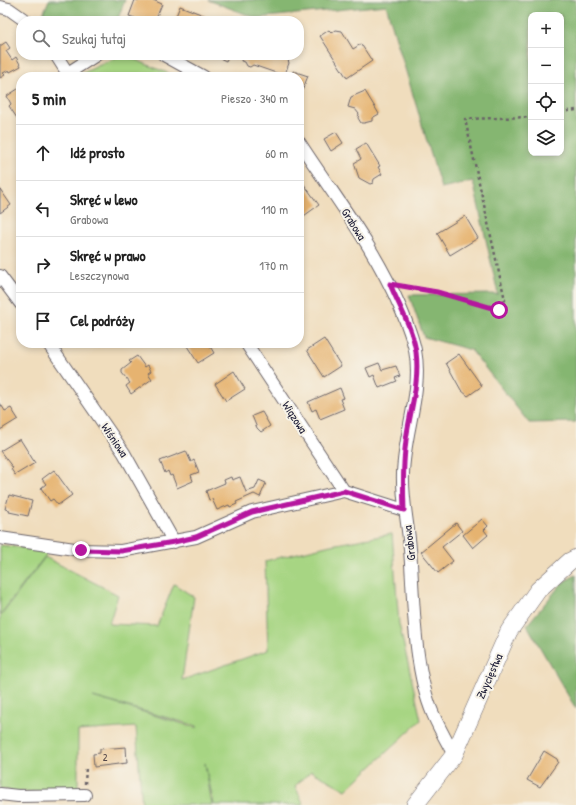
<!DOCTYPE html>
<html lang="pl">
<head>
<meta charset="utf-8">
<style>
	body { margin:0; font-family:"Patrick Hand",sans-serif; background:#f6f6f6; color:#222 }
	.controls { position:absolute; right:12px; top:12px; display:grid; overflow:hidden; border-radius:8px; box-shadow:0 2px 6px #0003 }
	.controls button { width:36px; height:36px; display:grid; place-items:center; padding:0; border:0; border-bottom:1px solid #e0e0e0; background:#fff; color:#222; font:20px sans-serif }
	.stop { position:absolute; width:12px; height:12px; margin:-9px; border:3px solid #b5179e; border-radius:50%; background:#fff }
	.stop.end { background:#b5179e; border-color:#fff; box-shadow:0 1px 4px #0008 }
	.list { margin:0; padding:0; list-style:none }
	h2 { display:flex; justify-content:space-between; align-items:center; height:52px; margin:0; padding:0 16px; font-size:17px }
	h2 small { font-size:13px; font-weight:400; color:#767676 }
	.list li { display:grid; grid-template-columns:26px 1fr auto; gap:12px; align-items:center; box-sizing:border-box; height:56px; padding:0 16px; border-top:1px solid #e0e0e0 }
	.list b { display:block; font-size:15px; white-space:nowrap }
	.list p { margin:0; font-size:13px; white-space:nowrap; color:#767676 }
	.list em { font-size:13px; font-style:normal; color:#767676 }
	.icon { flex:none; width:22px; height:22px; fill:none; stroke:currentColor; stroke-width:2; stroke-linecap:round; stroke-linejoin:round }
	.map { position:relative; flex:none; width:576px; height:805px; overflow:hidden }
	.search { position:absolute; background:#fff; box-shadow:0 2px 6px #0003; left:16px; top:16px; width:288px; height:44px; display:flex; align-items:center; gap:10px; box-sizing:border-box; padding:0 14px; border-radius:16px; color:#767676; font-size:15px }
	.panel { position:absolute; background:#fff; box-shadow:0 2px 6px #0003; left:16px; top:72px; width:288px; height:276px; border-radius:16px }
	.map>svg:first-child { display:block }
	.green { fill:#a7d583; stroke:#647c5f; fill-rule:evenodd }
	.forest { fill:#85b671; stroke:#546c56; fill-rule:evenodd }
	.building { fill:#e6b370 }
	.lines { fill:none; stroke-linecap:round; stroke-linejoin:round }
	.street-casing { stroke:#6a6368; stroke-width:14 }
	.secondary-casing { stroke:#6a6368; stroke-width:18 }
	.path { stroke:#6a6368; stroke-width:2.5; stroke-dasharray:3 3; stroke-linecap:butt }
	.street { stroke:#fff; stroke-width:12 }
	.secondary { stroke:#fff; stroke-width:17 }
	.route { stroke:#b5179e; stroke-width:5 }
	.labels { text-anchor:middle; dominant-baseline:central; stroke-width:4; stroke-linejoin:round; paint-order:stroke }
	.number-label { font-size:10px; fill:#534648 }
	.street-label { font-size:12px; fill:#22223b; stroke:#f7f3e8 }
</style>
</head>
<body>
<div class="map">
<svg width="576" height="805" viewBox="0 0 576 805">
	<rect width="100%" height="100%" fill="#f7f3e8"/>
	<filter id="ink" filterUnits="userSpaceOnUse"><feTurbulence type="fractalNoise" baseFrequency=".025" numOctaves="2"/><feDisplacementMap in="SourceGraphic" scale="8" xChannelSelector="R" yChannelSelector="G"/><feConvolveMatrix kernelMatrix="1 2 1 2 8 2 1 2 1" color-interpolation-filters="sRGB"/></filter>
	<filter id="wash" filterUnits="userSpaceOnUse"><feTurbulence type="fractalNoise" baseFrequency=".012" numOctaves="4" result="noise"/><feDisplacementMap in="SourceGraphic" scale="16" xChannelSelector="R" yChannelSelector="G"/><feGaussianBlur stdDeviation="0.9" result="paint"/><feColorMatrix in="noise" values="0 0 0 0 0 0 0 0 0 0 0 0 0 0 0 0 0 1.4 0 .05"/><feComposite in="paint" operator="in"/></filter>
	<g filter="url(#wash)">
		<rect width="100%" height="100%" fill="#f0ddbd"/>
		<!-- green -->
		<path class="green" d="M121 55H124L177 77H86L83 73Z
			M392 534 399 624 421 720 346 790 311 771 295 786 304 805H214L205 763 212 805H142L136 727 78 731V790L18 792 0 789V617L45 557 118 595 109 624 157 626 174 584 194 597 182 680 268 650 265 561 331 545ZM93 697 197 726V728Z
			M0 545 49 551 0 615Z"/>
		<!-- forest -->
		<path class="forest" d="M49 0H125L117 21H47L43 14Z
			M208 0H576V422L529 423 471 350 424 337 409 295 498 294 473 181 441 188 386 5 256 18ZM531 15H561V153H531Z
			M576 575V709L527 625 563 582Z"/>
		<g id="blocks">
			<!-- building -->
			<path class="building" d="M135 0H153L162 4 155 21H134L135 18 129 16Z
				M180 6 206 16 204 21H174Z
				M329 30 332 33 336 30 342 31 353 49 361 44 372 61 347 78 320 36Z
				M6 42 10 48 6 51 12 60 16 57 21 66 10 72 9 70 3 73 5 75 0 78V46Z
				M213 55H229L226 61Z
				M249 55H274L288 60 289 63 285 74 282 75 253 65 250 67 247 66 245 62 241 61 242 56 249 57Z
				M293 71 308 76 302 91 299 90V77H290Z
				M21 87V115L17 118 9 106 11 104 7 96Z
				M365 91 379 114 372 118V121L364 123H361L358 118 359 114 355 109 348 107 351 97Z
				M336 132 343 143 331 151 324 139Z
				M366 143 380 166 378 167 382 174 374 179 373 183 370 184 359 178 354 163 361 159 356 149Z
				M303 183 319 205 301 218 299 215V186Z
				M0 189 11 205 0 213Z
				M465 216 478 238 450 255 437 233Z
				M324 339 341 366 324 377 307 350Z
				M185 343H208L214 353 198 363Z
				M459 354 482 386 468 396 461 390 446 363Z
				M137 356 145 367 148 365 151 371 148 373 152 379 131 394 126 386 130 383 122 373V370L131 363 129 361Z
				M379 363 382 370 396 366 400 376 395 378 397 381 379 388 374 375 370 377 366 368Z
				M234 371 245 389 226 401 215 384Z
				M340 388 344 398 340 399 344 409 320 419 316 409 312 411 308 402Z
				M0 403 5 411 11 408 18 419 0 430Z
				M262 412 270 426 261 432 257 428 252 416Z
				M20 439 35 463 15 475 11 469 13 468 0 451Z
				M186 451 191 462 194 460 199 472 191 475 193 481 177 488 172 475 170 476 168 471 165 473 160 461Z
				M54 470 72 495 58 505 53 499 50 501 41 488 46 484 42 479Z
				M231 477 232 480 240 477 246 492 255 489 259 480 266 483 260 497 254 494 236 502 237 504 230 507 229 505 217 510 212 499 209 500 206 491 225 483 224 480Z
				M9 495 32 501 28 516 9 512 10 510 5 509Z
				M482 519 488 526 484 530 488 535 473 548 463 535Z
				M456 523 462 531 442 547 453 561 438 573 421 552Z
				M126 747 127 763 94 767 93 754 100 753V749Z
				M544 751 557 759 558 762 540 787 527 780Z"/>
		</g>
	</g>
	<g filter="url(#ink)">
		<use href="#blocks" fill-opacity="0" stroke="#6a6368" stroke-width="1"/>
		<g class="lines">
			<defs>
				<path id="street" d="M0 7 9 9 26 21
					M56 55 70 77
					M164 55 204 77
					M68 73 96 55
					M299 142C334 196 374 246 400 307 406 321 412 335 415 350 423 391 404 432 403 474 402 499 408 523 410 549 414 599 413 668 433 714 439 728 447 742 454 755
					M0 276 21 304
					M48 343 124 453 174 542
					M246 343 344 491
					M0 538 81 550 121 551 196 537 252 512 344 491 404 510
					M0 794 18 796 85 795"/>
				<path id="secondary" d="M415 805 454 755 509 631 538 590 570 561 576 558"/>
			</defs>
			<!-- street casing -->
			<use href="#street" class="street-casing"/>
			<!-- secondary casing -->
			<use href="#secondary" class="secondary-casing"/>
			<!-- path -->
			<path class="path" d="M561 112 576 110
				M404 286 437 292 499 310 505 300 465 119 531 117
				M85 784 86 767"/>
			<!-- street -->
			<use href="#street" class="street"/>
			<!-- secondary -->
			<use href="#secondary" class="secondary"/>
		</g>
	</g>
	<g class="lines" filter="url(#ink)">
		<!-- route -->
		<path class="route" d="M81 550 121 551 174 542 196 537 252 512 344 491 404 510C403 486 403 463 406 440 410 410 420 383 416 352 413 329 399 306 390 284L437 292 499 310"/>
	</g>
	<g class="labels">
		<!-- number labels -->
		<g class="number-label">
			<text x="105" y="757">2</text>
		</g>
		<!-- street labels -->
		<g class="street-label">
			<text transform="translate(354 224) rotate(58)">Grabowa</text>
			<text transform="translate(295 417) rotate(57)">Wiązowa</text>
			<text transform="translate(115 440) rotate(56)">Wiśniowa</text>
			<text transform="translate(409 543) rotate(-97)">Grabowa</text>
			<text transform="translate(489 676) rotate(-66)">Zwycięstwa</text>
		</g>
	</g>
</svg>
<div class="controls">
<button>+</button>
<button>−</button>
<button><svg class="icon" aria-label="locate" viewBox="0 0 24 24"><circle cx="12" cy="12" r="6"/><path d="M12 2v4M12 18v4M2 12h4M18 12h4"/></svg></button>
<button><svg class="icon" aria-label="layers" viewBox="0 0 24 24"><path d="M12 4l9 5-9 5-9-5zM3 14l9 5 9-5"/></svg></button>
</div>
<div class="stop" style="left:499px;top:310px"></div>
<div class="stop end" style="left:81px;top:550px"></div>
<div class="search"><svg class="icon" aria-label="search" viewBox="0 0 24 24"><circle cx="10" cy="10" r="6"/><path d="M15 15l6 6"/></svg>Szukaj tutaj</div>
<section class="panel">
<h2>5 min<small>Pieszo · 340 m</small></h2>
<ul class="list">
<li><svg class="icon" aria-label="ahead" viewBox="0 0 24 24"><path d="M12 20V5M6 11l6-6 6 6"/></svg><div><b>Idź prosto</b></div><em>60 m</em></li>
<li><svg class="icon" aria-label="left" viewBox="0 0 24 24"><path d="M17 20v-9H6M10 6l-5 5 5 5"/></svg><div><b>Skręć w lewo</b><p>Grabowa</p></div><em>110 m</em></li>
<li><svg class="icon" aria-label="right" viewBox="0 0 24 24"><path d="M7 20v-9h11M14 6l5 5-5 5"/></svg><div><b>Skręć w prawo</b><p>Leszczynowa</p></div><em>170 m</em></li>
<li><svg class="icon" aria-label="arrive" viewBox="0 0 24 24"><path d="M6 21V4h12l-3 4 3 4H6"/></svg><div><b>Cel podróży</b></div></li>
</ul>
</section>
</div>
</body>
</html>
